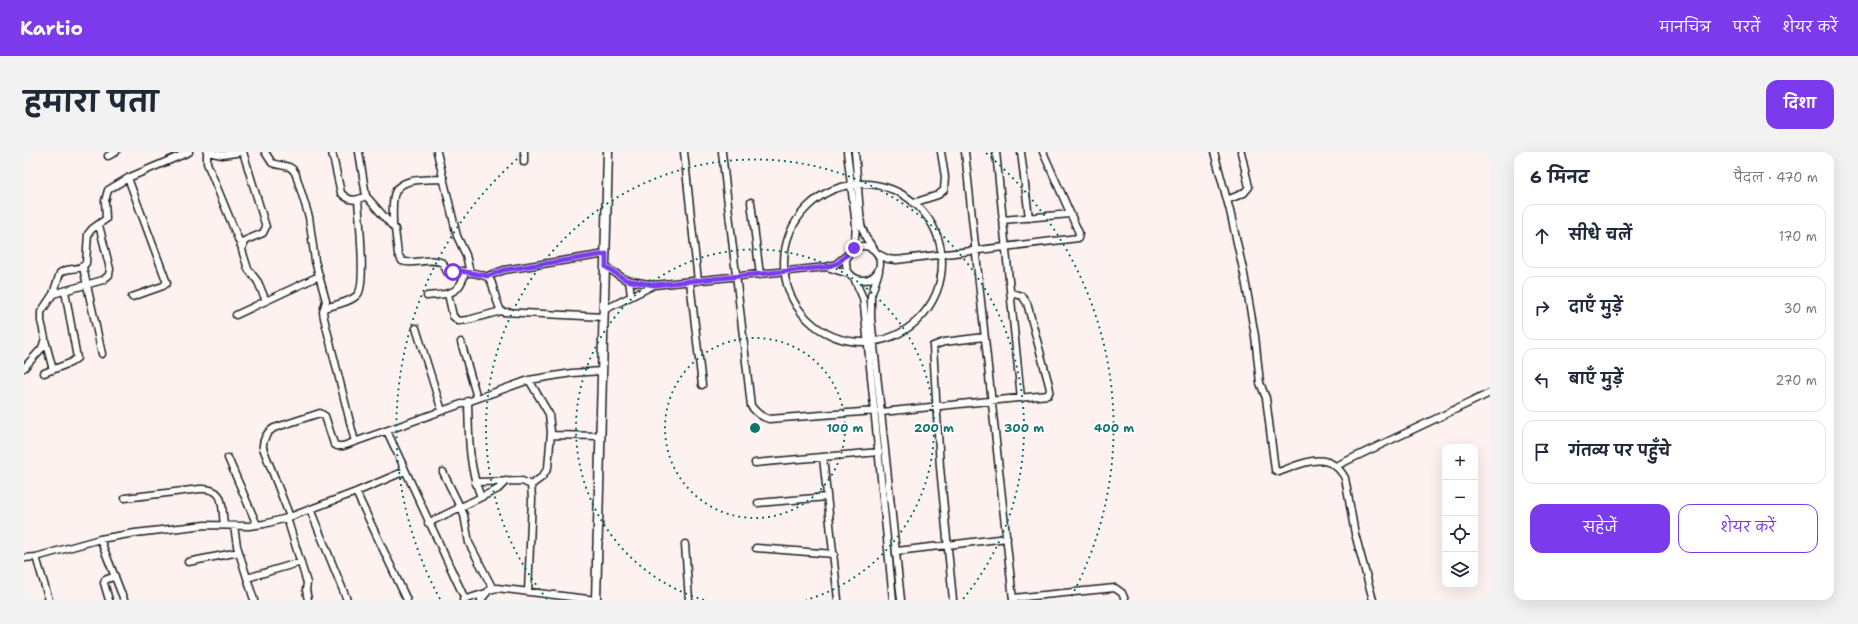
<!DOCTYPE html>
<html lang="hi">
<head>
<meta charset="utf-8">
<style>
	body { margin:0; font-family:"Shantell Sans","Playpen Sans Deva",sans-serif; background:#f2f2f3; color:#1f2937 }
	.controls { position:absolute; right:12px; bottom:12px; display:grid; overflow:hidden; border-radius:8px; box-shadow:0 4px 16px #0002 }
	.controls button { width:36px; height:36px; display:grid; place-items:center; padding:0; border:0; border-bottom:1px solid #e0e1e3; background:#fff; color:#1f2937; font:20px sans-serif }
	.stop { position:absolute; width:12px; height:12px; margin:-9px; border:3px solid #7c3aed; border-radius:50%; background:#fff }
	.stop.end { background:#7c3aed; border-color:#fff; box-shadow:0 1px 4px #0008 }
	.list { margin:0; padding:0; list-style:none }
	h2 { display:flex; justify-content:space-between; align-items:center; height:52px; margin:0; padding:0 16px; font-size:17px }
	h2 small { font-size:13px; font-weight:400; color:#747a83 }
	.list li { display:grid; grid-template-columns:26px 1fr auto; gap:12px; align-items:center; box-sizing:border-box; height:64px; margin:0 8px 8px; padding:0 8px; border:1px solid #e0e1e3; border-radius:12px }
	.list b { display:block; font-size:15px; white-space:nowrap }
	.list em { font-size:13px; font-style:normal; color:#747a83 }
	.actions { display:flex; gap:8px; padding:12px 16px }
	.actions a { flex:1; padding:9px 0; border:1px solid #7c3aed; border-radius:12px; text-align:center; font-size:14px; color:#7c3aed }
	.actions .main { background:#7c3aed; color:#fff }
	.icon { flex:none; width:22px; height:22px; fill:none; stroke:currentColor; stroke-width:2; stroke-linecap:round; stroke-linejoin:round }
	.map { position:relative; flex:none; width:1466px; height:448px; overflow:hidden; border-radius:12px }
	header { display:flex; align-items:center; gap:24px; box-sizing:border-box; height:56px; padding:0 20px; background:#7c3aed; color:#fff }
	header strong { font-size:19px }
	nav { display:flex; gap:22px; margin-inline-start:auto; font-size:14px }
	.intro { display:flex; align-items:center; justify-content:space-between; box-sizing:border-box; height:96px; padding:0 24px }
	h1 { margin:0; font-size:28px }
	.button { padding:10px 18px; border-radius:12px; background:#7c3aed; color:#fff; font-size:14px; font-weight:700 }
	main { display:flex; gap:24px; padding:0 24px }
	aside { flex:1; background:#fff; border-radius:12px; box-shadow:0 4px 16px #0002 }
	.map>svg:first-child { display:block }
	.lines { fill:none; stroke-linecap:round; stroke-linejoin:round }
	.minor-casing { stroke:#1c1c1c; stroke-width:9 }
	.major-casing { stroke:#1c1c1c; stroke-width:11 }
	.minor { stroke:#fff; stroke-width:6 }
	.major { stroke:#fff; stroke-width:8 }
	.route { stroke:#7c3aed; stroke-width:5 }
	.ring { fill:none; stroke:#0f766e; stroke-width:2; stroke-dasharray:2 4 }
	.centre { fill:#0f766e; stroke:#fff; stroke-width:2 }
	.ring-label { font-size:12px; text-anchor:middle; font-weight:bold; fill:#0f766e; stroke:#fff; stroke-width:3.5; stroke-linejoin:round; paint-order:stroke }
</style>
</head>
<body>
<header>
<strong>Kartio</strong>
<nav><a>मानचित्र</a><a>परतें</a><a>शेयर करें</a></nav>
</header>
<div class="intro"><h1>हमारा पता</h1><a class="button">दिशा</a></div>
<main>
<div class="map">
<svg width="1466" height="448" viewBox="0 0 1466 448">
	<rect width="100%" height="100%" fill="#fdf2ef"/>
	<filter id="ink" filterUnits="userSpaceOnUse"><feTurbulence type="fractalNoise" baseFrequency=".025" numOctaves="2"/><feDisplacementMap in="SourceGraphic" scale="8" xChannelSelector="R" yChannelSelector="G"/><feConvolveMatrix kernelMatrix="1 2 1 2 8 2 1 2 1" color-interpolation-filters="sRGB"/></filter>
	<g filter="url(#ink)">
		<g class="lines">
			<defs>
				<path id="minor" d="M183 0V11L217 94
					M184 0 198 3 218 0
					M219 0 242 75 239 81 220 89 218 98 224 117 234 130 242 149
					M241 0 248 11C257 15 268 11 272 23L285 65 291 109 302 149 299 160 300 166 331 290
					M308 0 317 41C326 50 332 49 342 44
					M335 0 342 44 371 77 374 102 378 109C389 114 405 104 419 111L423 120C428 122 433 118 439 119 477 125 463 127 476 157L479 160 580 165
					M413 0 433 84 442 103 446 121
					M500 0V10
					M660 0 674 129
					M698 0 727 254C733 261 737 265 745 267L851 259
					M823 0 832 74 831 86 826 99
					M831 0 837 73 842 86 850 97
					M941 0 989 448
					M972 0 997 246
					M997 0 1005 66
					M1190 0 1206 59 1220 122 1231 184 1236 231 1242 246 1251 318 1255 320C1279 311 1305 297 1321 326L1331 382 1349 448
					M84 4 92 0
					M104 26 143 131 139 134 108 145
					M760 111a79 79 0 1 1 158 0a79 79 0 1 1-158 0Z
					M1203 48 1220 41 1225 35 1217 0
					M727 50 736 123
					M889 51 914 43 920 38 921 25 917 0
					M978 68 1046 62
					M369 73C369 64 368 53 370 44 374 24 405 28 420 27
					M822 111a17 17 0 1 1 34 0a17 17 0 1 1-34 0Z
					M854 102 864 107 872 108 1054 86 1055 81 1019 0
					M59 115 78 202
					M582 115 602 128 630 133 802 115 812 112 823 103
					M803 115 825 122
					M855 119 847 144V166L877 448
					M464 124 480 118 582 102
					M830 126 839 146 840 154 869 448
					M605 128 607 144
					M666 130 678 233
					M29 142 79 128 85 123 86 117 75 73
					M424 142 429 164 434 169 444 168 477 159
					M403 144C424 142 436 143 441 120
					M300 156C310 153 328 150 334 142 342 132 335 63 334 48
					M580 158 630 133
					M212 163 295 124
					M392 176 418 259
					M21 188 29 218
					M437 190 453 246
					M0 216 18 196 21 186 17 169V160L29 142 36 121C44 114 56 120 62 111L64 82 68 77 82 67 81 49 84 38 104 26 165 0
					M20 221 46 211 53 206 41 139
					M505 228 525 262 527 280 524 316 518 325 507 333
					M444 249C445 283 444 314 457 345
					M858 260 1024 243 1026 238 1025 233 1003 151 998 144 987 141
					M363 279 441 447
					M527 283 576 284
					M799 305 814 448
					M204 306 233 373
					M731 311 855 300
					M1312 314 1466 241
					M419 320 440 363 445 391 469 437
					M451 330 498 329 507 333 508 347 504 440
					M332 340 383 448
					M101 346 176 337C202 336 197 352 200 373
					M734 351 803 345
					M286 357 323 448
					M266 365 239 296C238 288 243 280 250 276L296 261 301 264 310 292 313 294H319L505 228 548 221 578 219
					M263 366 283 431 282 438 284 448
					M404 371 474 337 482 329
					M210 374 213 394 230 448
					M76 387 100 448
					M661 392 665 448
					M732 396 810 402
					M873 399 983 386
					M12 405 25 448
					M0 406 12 405 76 387 111 381 181 373 225 374 240 372 263 366 332 340 381 319
					M164 410 215 400
					M223 426 277 410
					M989 446 1091 436 1098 441 1101 448
					M85 448 80 431 81 428 91 424
					M439 448 462 441
					M457 448 465 438 473 436 572 448
					M929 448 916 315 909 194 920 190 960 185"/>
				<path id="major" d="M572 448 584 0"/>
			</defs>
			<!-- minor casing -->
			<use href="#minor" class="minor-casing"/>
			<!-- major casing -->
			<use href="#major" class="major-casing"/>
			<!-- minor -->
			<use href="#minor" class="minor"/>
			<!-- major -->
			<use href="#major" class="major"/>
		</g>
	</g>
	<g class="lines" filter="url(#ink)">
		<!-- route -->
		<path class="route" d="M429 120 437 119 464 124 480 118 582 102V115L602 128 630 133 802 115 814 111 830 96"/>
	</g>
	<!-- distance rings -->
	<g class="ring">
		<circle cx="731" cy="276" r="90"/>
		<path d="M680 448A179 179 0 1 1 782 448"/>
		<path d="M523 447A269 269 0 1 1 939 447"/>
		<path d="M416 447A359 359 0 0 1 500 1M962 1A359 359 0 0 1 1046 447"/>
	</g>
	<circle cx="731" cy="276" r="6" class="centre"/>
	<g class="ring-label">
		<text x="821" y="280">100 m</text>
		<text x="910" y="280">200 m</text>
		<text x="1000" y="280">300 m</text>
		<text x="1090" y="280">400 m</text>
	</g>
</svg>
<div class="controls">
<button>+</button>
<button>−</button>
<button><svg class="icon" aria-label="locate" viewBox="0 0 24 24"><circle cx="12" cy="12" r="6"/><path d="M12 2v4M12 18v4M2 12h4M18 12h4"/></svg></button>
<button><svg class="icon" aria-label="layers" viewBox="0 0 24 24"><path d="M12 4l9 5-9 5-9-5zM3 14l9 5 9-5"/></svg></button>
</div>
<div class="stop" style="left:429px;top:120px"></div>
<div class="stop end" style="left:830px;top:96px"></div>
</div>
<aside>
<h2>6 मिनट<small>पैदल · 470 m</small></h2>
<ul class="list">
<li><svg class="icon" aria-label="ahead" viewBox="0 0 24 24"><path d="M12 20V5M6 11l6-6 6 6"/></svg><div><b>सीधे चलें</b></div><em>170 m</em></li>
<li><svg class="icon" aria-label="right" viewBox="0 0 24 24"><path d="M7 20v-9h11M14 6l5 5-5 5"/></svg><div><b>दाएँ मुड़ें</b></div><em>30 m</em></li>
<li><svg class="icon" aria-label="left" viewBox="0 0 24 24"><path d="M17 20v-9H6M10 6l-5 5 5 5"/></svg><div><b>बाएँ मुड़ें</b></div><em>270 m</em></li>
<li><svg class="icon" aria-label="arrive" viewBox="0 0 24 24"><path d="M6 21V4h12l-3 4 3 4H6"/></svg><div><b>गंतव्य पर पहुँचे</b></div></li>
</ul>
<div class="actions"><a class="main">सहेजें</a><a>शेयर करें</a></div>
</aside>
</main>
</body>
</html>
